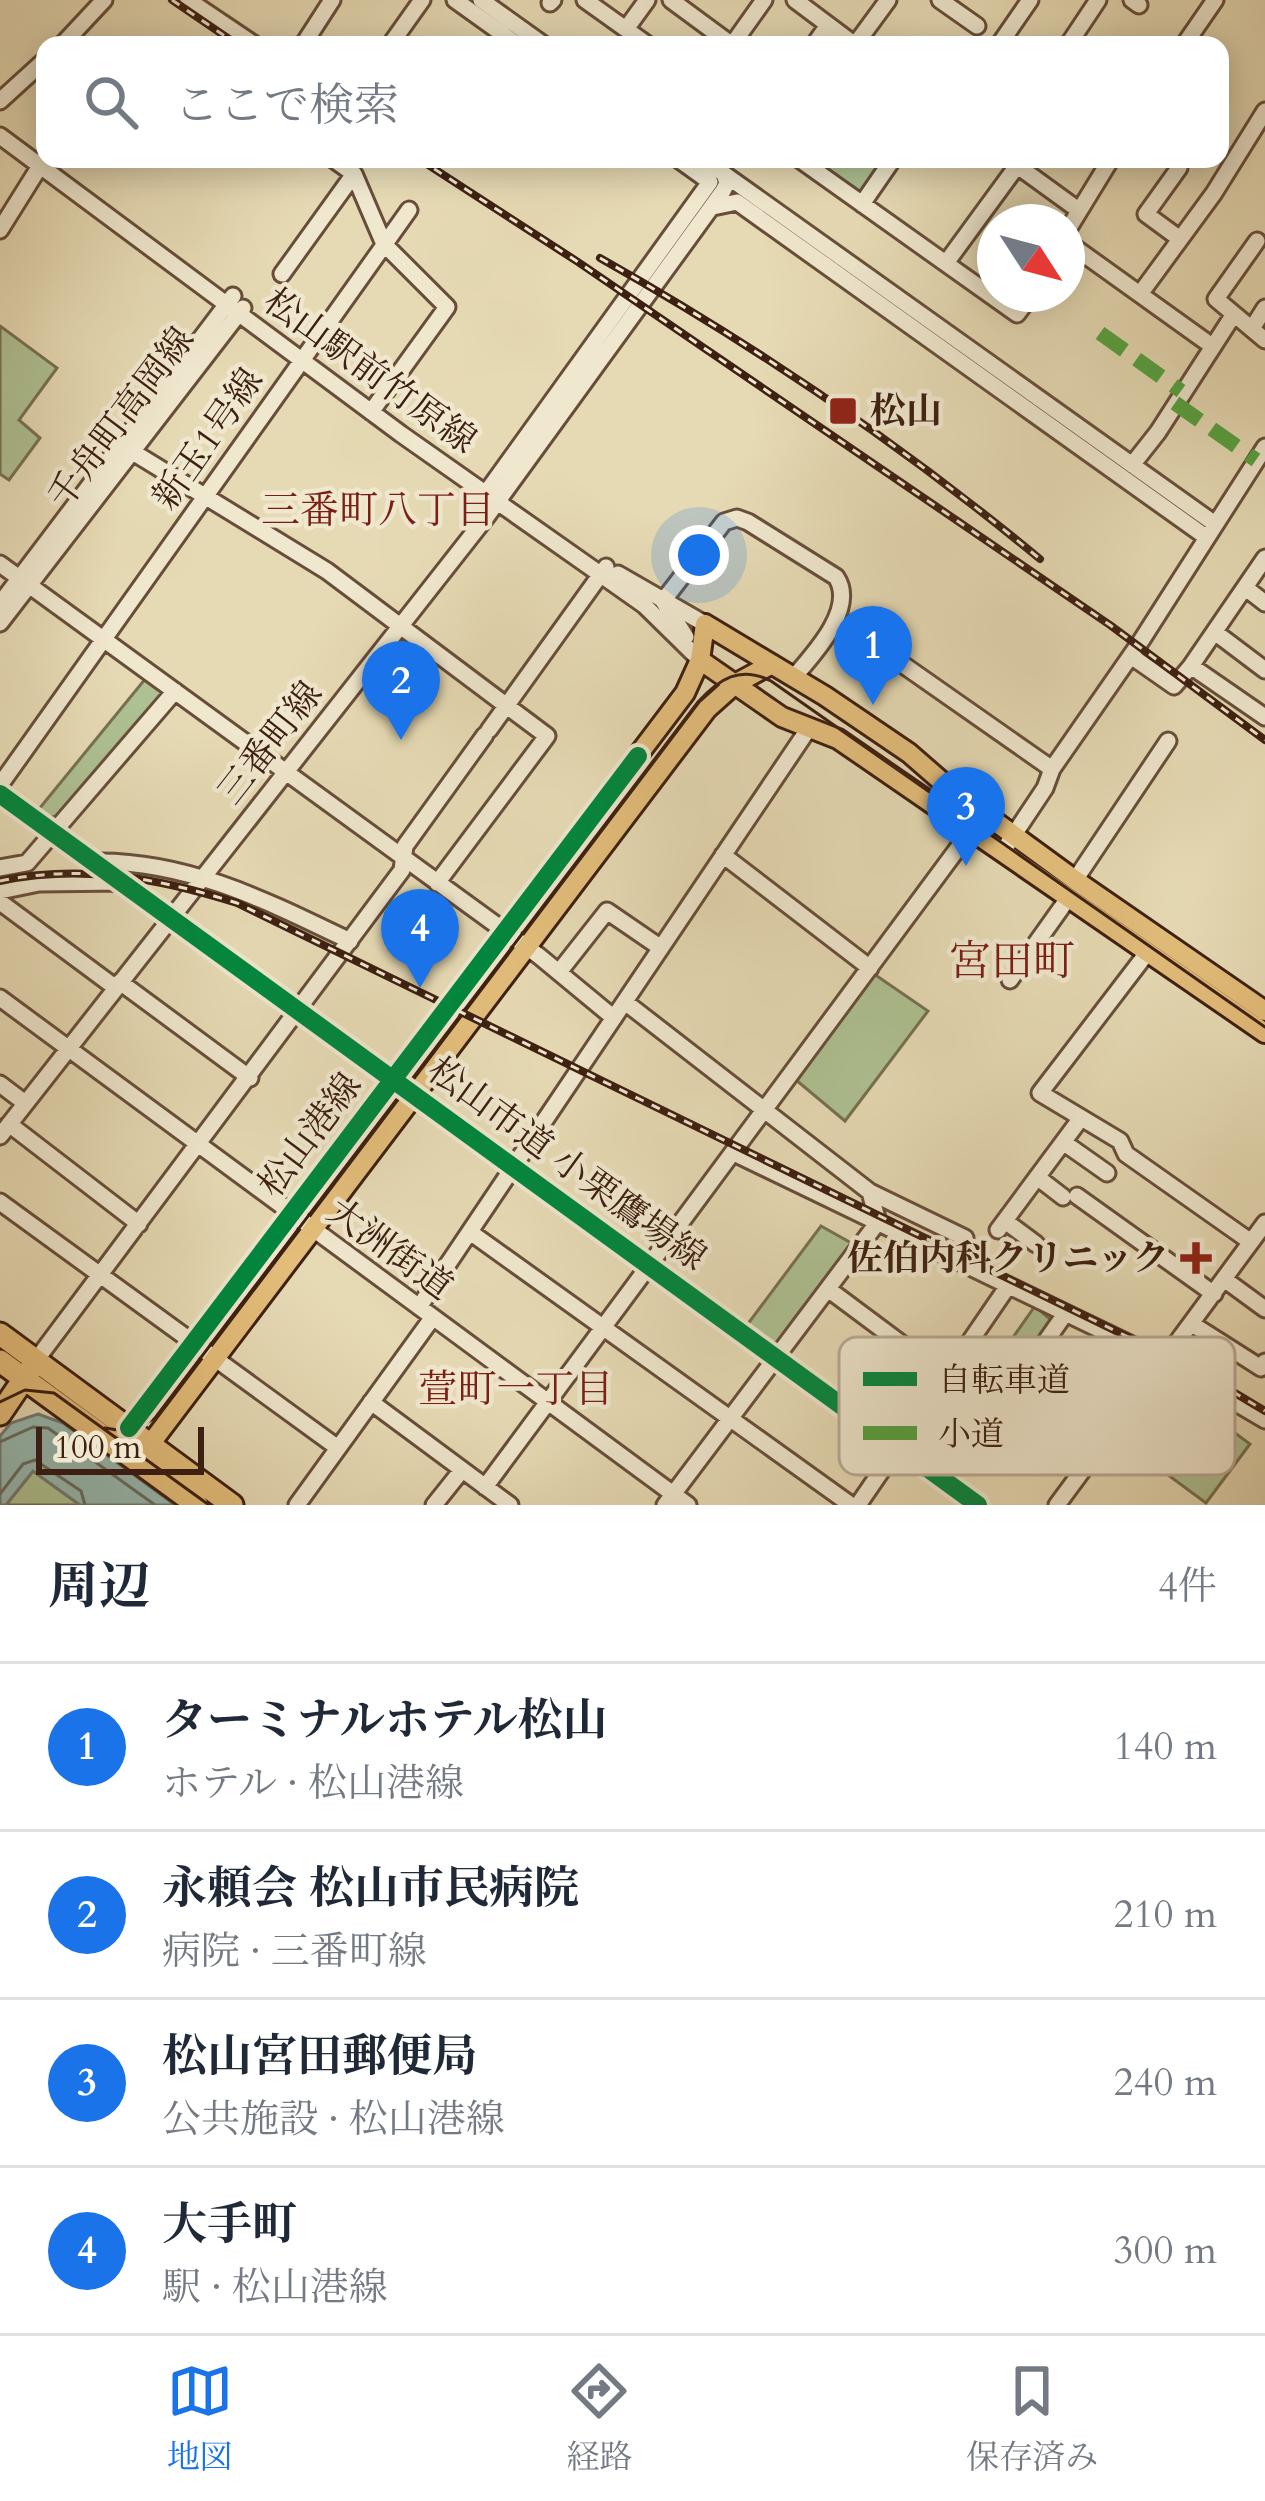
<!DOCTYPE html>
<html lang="ja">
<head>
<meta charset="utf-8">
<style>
	body { margin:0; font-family:Cardo,"Noto Serif JP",serif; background:#f6f6f7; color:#1f2937 }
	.compass { position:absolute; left:977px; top:204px; width:108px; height:108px; border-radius:50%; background:#fff; box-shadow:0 6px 30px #0003; rotate:126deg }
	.scale { position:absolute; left:36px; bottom:30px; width:168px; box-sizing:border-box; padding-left:12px; border:6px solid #3e2012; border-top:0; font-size:33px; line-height:42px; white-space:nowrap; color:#3e2012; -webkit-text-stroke:9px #efe7ce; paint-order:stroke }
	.you { position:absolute; left:699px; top:555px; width:42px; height:42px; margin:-30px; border:9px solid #fff; border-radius:50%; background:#1a73e8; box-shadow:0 0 0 18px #1a73e833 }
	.badge { display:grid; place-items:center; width:78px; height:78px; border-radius:50%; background:#1a73e8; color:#fff; font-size:39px; font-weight:700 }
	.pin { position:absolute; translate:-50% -99px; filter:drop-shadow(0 3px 6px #0008) }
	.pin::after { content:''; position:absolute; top:63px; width:42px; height:36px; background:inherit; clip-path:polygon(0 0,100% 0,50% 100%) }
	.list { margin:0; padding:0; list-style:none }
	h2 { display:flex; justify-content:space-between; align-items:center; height:156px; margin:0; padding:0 48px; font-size:51px }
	h2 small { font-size:39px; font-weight:400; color:#747a83 }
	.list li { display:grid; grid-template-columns:78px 1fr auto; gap:36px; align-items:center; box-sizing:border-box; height:168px; padding:0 48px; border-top:3px solid #e0e1e3 }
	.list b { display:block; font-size:45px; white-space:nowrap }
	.list p { margin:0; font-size:39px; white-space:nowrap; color:#747a83 }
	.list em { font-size:39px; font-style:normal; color:#747a83 }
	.icon { flex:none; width:66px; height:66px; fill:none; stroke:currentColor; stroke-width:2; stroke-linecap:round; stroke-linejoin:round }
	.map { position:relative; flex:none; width:1265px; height:1505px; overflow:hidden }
	.search { position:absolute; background:#fff; box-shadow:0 6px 30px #0003; left:36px; right:36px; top:36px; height:132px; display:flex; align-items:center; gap:30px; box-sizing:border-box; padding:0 42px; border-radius:24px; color:#747a83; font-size:45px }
	.sheet { height:828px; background:#fff }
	nav { display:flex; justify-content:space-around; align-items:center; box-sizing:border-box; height:168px; border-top:3px solid #e0e1e3; background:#fff; font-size:33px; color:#747a83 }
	nav a { display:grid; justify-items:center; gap:6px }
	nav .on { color:#1a73e8 }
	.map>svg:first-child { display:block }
	.green { fill:#aec192; stroke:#767052; stroke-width:3 }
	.water { fill:#97bab3; stroke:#737c73; stroke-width:3 }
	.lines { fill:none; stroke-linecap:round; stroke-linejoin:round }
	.shore { stroke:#6a6d62; stroke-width:3 }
	.minor-casing { stroke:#684e3a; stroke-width:21 }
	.major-casing { stroke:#3e2012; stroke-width:24 }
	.highway-casing { stroke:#3e2012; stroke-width:27 }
	.minor { stroke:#efe7ce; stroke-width:15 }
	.major { stroke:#e3bd7a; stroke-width:18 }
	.highway { stroke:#e3bd7a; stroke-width:21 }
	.tram { stroke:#3e2012; stroke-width:3 }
	.rail-casing { stroke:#3e2012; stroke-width:8 }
	.rail { stroke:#efe7ce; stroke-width:3; stroke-dasharray:9; stroke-linecap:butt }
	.quiet { stroke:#54a23f; stroke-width:15; stroke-dasharray:30 15; stroke-linecap:butt }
	.cycleway-casing { stroke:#efe7ce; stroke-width:26 }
	.cycleway { stroke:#00873e; stroke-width:18 }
	.poi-dot { fill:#8f2418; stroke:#efe7ce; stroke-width:4.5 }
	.labels { text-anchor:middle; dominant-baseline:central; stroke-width:9; stroke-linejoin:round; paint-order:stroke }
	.street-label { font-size:36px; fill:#3e2012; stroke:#efe7ce }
	.poi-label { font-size:36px; font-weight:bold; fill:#3e2012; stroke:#efe7ce; text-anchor:start }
	.neighbourhood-label { font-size:39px; fill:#7a1f14; stroke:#efe7ce }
	.quarter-label { font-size:42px; fill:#7a1f14; stroke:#efe7ce }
	.key { fill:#efe7ce; stroke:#baab96; stroke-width:3 }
	.key-label { font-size:33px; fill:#3e2012 }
</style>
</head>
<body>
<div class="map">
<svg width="1265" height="1505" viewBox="0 0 1265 1505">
	<rect width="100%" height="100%" fill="#e6dab4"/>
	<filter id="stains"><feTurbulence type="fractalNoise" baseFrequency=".00167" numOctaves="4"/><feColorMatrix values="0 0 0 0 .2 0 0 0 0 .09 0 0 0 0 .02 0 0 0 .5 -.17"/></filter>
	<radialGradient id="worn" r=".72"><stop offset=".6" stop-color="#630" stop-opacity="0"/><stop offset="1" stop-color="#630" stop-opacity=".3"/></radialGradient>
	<!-- green -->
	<path class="green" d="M808 159H887L862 194Z
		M0 326 57 368 19 420 40 438 9 480 0 474Z
		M146 678 162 689 161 695 114 755 58 816 50 817 39 809Z
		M874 974 928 1011 845 1121 796 1080Z
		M821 1226 853 1244 779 1342 771 1343 747 1325Z
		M1035 1306 1054 1323 1024 1366 1002 1383 985 1367 1002 1353Z
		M1212 1416 1250 1444 1206 1503 1168 1475Z
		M33 1471 80 1505H6Z"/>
	<!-- water -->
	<path class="water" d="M38 1414 63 1423 175 1505H80L33 1471 6 1505H0V1436L11 1423Z"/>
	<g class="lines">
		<!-- shore -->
		<path class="shore" d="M0 1442 33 1427 48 1428 155 1505
			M0 1494 23 1464 35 1460 81 1491 85 1505"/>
		<defs>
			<path id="minor" d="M188 0 255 45
				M455 0 518 45
				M481 0 544 45
				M585 0 648 45
				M671 0 732 45
				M795 0 855 45
				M940 0 977 26
				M1132 0 1139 5
				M550 3 553 0
				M626 29 647 0
				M62 45 104 0
				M303 45 332 0
				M390 45 422 0
				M732 45 764 0
				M814 45 828 25
				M855 45 888 0
				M999 45 1030 0
				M1068 45 1098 0
				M1184 45 1215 0
				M0 101 45 60
				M0 136 401 434 644 605 700 660
				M703 159 1215 524
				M799 159 1017 314 1032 294
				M1008 159 1077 209
				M1179 168 1146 214 1180 239
				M354 174 384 244 447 307 371 412
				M862 204 893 159
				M713 207 737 202 1206 537
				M0 230 45 158
				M1067 231 1111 159
				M1257 241 1216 299 1265 340
				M1067 242 1212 346
				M946 263 1017 166
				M282 274 354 174 333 159
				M1140 294 1214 193 1265 111
				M1253 327 1265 308
				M123 446 327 571 547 736 437 883
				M1132 465 1158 432 1234 314
				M486 493 710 182 678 159
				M0 564 539 956 614 1018
				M618 574 705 624
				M1247 589 1265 603
				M0 604 233 296
				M0 623 243 308
				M1216 633 1265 670
				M686 637 663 601 724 522 737 518 748 522 836 577C857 608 814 654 793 678
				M872 643 1052 769
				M1131 656 1174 686 1191 666 1265 717
				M1191 666 1265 558
				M489 730 606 567
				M0 785 409 210
				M0 794 978 1505
				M1003 851 1045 788 1052 769 1141 641 1265 447
				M723 855 870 968
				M94 862C187 860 269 902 350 941
				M0 868 27 863 175 691
				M1075 880 1168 741
				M0 891 39 883 122 882
				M0 902 116 988
				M1147 953 1040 1093 1120 1141 1126 1154 1251 1242
				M559 972 607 911 661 948
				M1010 980 1069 897
				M120 982 250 1078
				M0 998 688 1505
				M625 1002 870 1192 878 1222 665 1505
				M0 1084 25 1103
				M9 1124 139 1224
				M0 1136 487 516 723 191 727 183 724 174
				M1063 1142 1107 1173
				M734 1153 1165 1361 1265 1420
				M1037 1177 1063 1197
				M870 1192 965 1238
				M1077 1196 1214 1294
				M0 1202 338 1448
				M1005 1221 1036 1244
				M998 1230 1081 1118
				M470 1232 851 1505
				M1224 1279 1265 1309
				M828 1289 946 1377
				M419 1307 809 728
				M1065 1314 1025 1371 1110 1435
				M1192 1324 1261 1368 1265 1362
				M37 1359 402 870 405 846 485 735
				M371 1402 510 1505
				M937 1475C955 1450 996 1378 1025 1371
				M485 1487 984 813
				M297 1505 433 1317
				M434 1505 462 1470
				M858 1505 1008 1286
				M1057 1505 1265 1223"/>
			<path id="major" d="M700 660 782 717 838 739 1265 1033
				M122 1437 685 693 700 660 705 624 825 696 909 753 948 787 1075 880 1265 1011
				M142 1455 707 709 735 684 772 664"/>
			<path id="highway" d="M0 1334 232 1505
				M0 1361 197 1505
				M0 1414 30 1370"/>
		</defs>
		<!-- minor casing -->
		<use href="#minor" class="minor-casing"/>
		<!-- major casing -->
		<use href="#major" class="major-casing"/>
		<!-- highway casing -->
		<use href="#highway" class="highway-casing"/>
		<!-- minor -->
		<use href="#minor" class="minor"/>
		<!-- major -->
		<use href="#major" class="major"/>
		<!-- highway -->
		<use href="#highway" class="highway"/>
		<!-- tram -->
		<path class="tram" d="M0 1402 25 1390 54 1393 209 1505
			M105 1428 131 1432 155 1418 698 702C719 679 740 665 771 681L1265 1027"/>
		<defs>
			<path id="rail" d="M172 0 238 45
				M419 159 578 262 1110 625 1265 740
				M600 258C756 346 902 445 1040 559
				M0 881C82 864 158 878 237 903L1200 1372 1265 1411"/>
		</defs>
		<!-- rail casing -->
		<use href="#rail" class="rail-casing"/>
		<!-- rail -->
		<use href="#rail" class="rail"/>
		<!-- quiet -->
		<path class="quiet" d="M1100 333 1181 391
			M1175 403 1256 460"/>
		<defs>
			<path id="cycleway" d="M0 794 978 1505
				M129 1428 638 756"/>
		</defs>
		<!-- cycleway casing -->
		<use href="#cycleway" class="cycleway-casing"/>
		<!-- cycleway -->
		<use href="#cycleway" class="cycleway"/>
	</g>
	<!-- markers -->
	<g class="poi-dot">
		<rect x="828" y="396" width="30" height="30" rx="6"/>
		<path d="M1190 1240h12v12h12v12h-12v12h-12v-12h-12v-12h12z"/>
	</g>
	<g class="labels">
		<!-- street labels -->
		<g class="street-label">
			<text transform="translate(370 371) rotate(36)">松山駅前竹原線</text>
			<text transform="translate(121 418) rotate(-53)">千舟町高岡線</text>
			<text transform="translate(208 439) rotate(-55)">新玉1号線</text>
			<text transform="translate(270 743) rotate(-52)">三番町線</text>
			<text transform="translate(310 1135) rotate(-53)">松山港線</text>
			<text transform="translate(567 1164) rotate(36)">松山市道 小栗鷹場線</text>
			<text transform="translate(390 1249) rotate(36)">大洲街道</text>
		</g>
		<!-- poi labels -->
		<g class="poi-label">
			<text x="870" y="411">松山</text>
			<text x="1169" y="1258" text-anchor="end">佐伯内科クリニック</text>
		</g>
		<!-- neighbourhood labels -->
		<g class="neighbourhood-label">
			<text x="378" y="510">三番町八丁目</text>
			<text x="516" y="1389">萱町一丁目</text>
		</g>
		<!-- quarter labels -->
		<g class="quarter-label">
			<text x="1012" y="961">宮田町</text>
		</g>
	</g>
	<!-- legend -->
	<rect x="839" y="1337" width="396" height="138" rx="18" class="key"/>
	<rect x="863" y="1372" width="54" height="14" fill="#00873e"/>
	<rect x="863" y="1426" width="54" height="14" fill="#54a23f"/>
	<g class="key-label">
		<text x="938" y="1391">自転車道</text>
		<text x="938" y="1445">小道</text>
	</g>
	<rect width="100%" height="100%" filter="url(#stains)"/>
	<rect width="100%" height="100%" fill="url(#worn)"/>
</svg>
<svg class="compass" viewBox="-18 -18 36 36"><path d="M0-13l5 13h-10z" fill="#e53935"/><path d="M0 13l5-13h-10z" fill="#747a83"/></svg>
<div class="scale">100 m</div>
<div class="you"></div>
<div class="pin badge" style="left:873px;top:705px">1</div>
<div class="pin badge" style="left:401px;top:740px">2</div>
<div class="pin badge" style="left:966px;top:866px">3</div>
<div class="pin badge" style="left:420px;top:988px">4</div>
<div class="search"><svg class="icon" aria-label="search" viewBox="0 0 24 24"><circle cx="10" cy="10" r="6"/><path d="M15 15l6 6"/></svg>ここで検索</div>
</div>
<section class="sheet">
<h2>周辺<small>4件</small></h2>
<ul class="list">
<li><span class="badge">1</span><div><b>ターミナルホテル松山</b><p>ホテル · 松山港線</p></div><em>140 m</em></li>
<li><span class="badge">2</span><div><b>永頼会 松山市民病院</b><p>病院 · 三番町線</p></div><em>210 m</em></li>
<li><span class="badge">3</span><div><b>松山宮田郵便局</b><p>公共施設 · 松山港線</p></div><em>240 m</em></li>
<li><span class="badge">4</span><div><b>大手町</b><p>駅 · 松山港線</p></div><em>300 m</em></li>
</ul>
</section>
<nav>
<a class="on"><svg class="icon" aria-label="map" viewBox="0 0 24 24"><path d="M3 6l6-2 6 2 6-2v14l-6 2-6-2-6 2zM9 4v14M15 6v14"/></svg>地図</a>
<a><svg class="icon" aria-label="directions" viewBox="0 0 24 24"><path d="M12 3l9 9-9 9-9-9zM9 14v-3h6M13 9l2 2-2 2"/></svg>経路</a>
<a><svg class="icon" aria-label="saved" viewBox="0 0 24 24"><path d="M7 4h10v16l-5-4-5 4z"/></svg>保存済み</a>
</nav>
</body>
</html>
